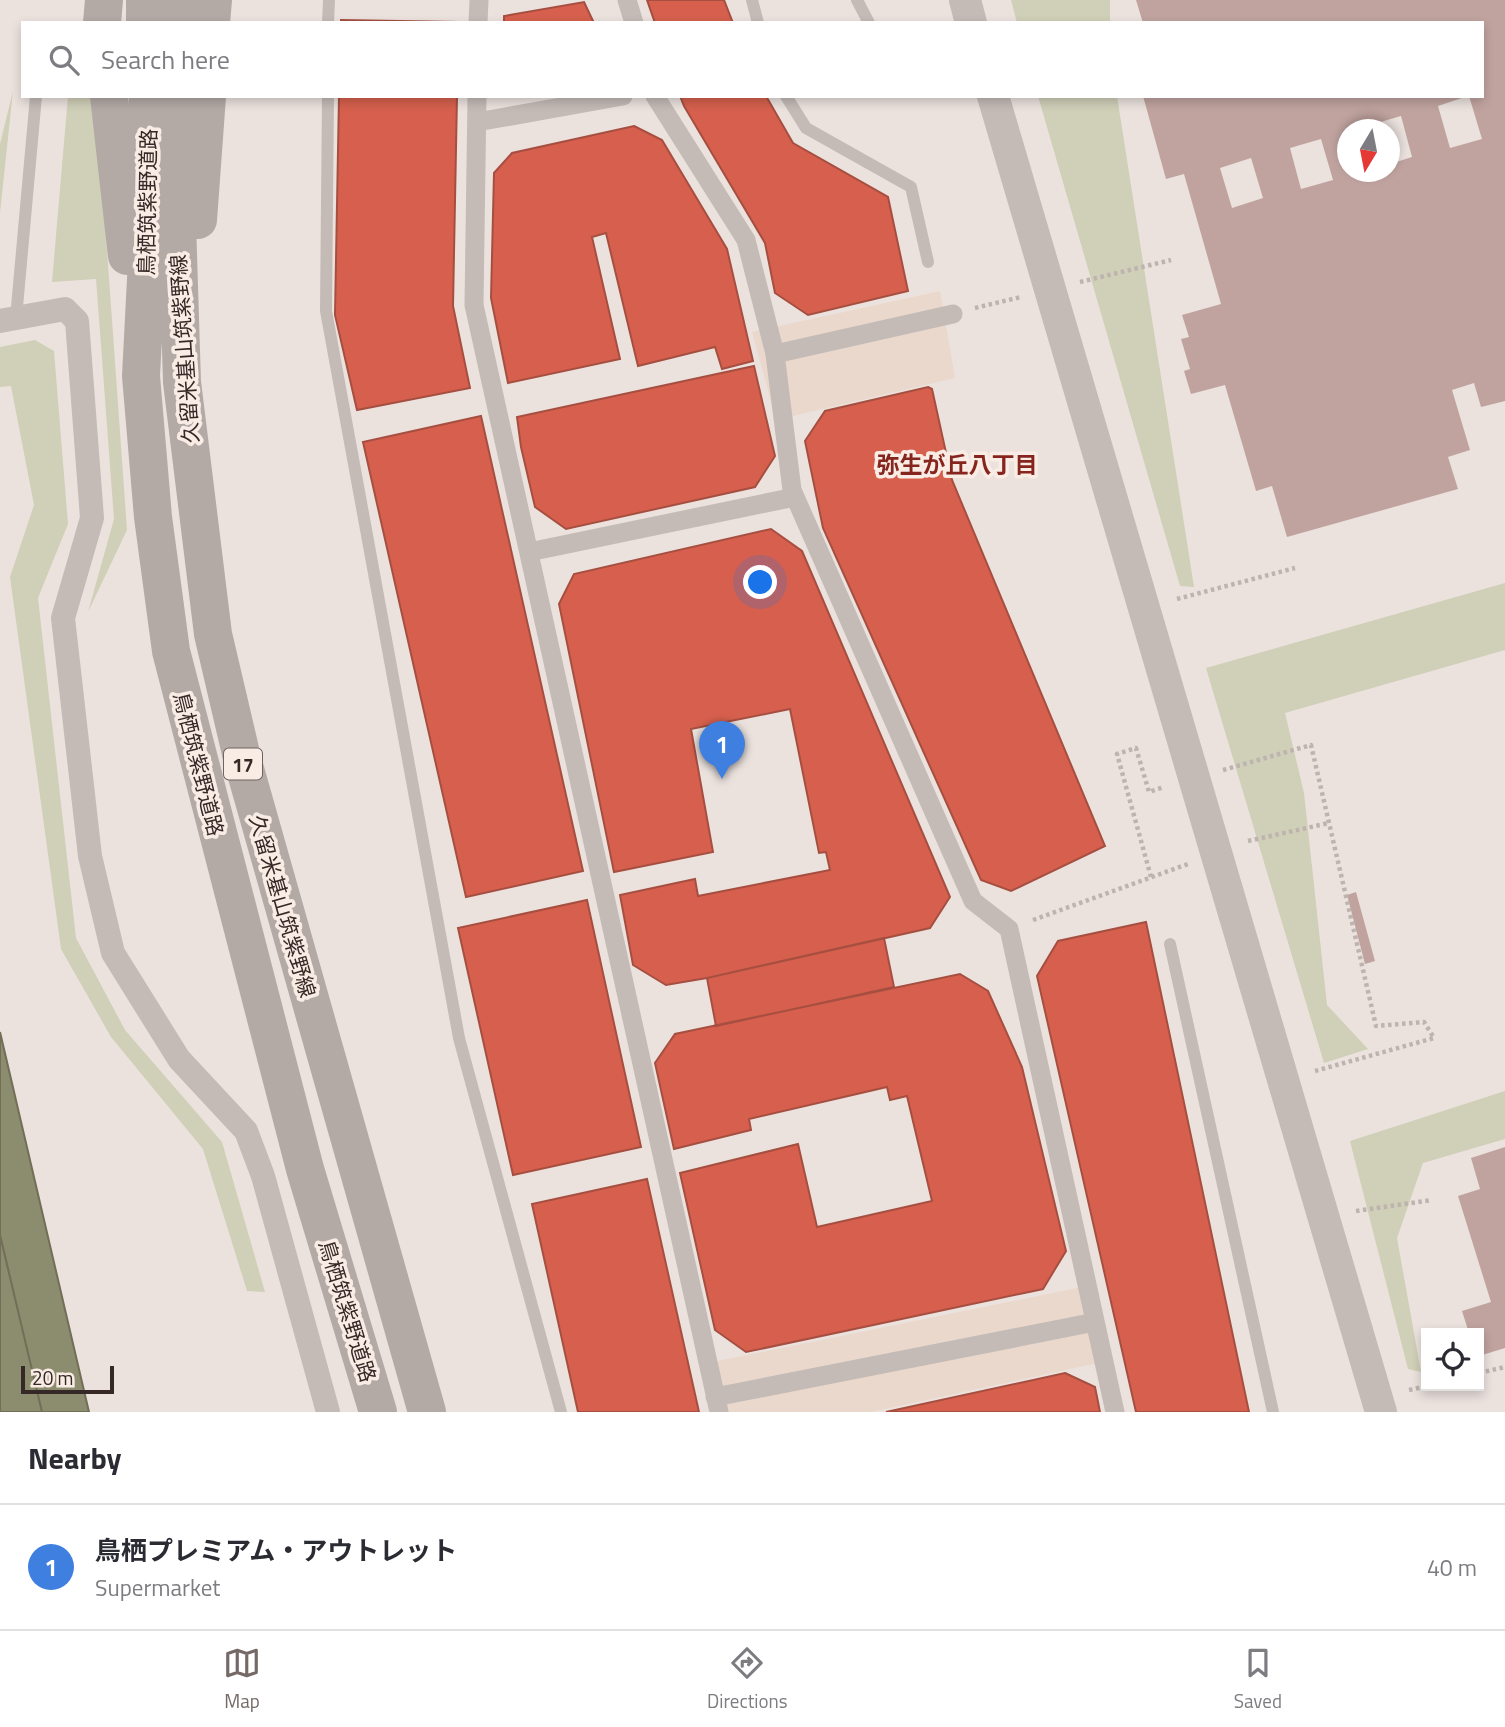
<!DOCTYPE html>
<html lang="en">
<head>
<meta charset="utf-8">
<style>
	body { margin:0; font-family:"Titillium Web","Noto Sans JP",sans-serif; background:#f2f2f3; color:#2b2b33 }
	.controls { position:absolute; right:21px; bottom:21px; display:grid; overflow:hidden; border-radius:0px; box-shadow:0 4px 10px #0003 }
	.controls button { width:63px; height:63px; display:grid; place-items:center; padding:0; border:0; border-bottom:2px solid #e1e1e2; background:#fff; color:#2b2b33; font:35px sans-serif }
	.compass { position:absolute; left:1337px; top:119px; width:63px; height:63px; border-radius:50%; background:#fff; box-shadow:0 4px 10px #0003; rotate:190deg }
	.scale { position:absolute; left:21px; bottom:18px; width:93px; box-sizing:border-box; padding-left:7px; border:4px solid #352826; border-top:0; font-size:19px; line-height:24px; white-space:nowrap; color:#352826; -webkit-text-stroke:5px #f9ece4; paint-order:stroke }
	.you { position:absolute; left:761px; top:583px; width:24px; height:24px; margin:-18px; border:5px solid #fff; border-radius:50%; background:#1a73e8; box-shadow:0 0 0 10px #1a73e833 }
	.badge { display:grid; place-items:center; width:46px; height:46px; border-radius:50%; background:#756966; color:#fff; font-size:23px; font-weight:700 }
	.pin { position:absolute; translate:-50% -58px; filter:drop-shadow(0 2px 4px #0008) }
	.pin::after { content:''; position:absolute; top:37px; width:24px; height:21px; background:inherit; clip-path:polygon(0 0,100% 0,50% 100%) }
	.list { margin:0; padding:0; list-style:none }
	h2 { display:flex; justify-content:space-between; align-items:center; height:91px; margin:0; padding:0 28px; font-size:30px }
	h2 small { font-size:23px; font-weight:400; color:#7c7c81 }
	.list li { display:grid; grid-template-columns:46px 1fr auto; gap:21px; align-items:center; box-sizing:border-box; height:126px; padding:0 28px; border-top:2px solid #e1e1e2 }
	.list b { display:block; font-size:26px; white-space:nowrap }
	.list p { margin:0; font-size:23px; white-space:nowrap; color:#7c7c81 }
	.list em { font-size:23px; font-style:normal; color:#7c7c81 }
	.icon { flex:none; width:38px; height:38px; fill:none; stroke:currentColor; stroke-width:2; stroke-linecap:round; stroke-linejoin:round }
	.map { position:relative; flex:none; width:1505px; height:1412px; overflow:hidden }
	.search { position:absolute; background:#fff; box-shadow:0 4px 10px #0003; left:21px; right:21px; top:21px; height:77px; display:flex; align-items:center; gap:18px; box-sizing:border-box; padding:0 24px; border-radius:0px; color:#7c7c81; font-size:26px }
	.sheet { height:217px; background:#fff }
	nav { display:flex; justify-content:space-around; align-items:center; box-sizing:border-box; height:98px; border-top:2px solid #e1e1e2; background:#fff; font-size:19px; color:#7c7c81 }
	nav a { display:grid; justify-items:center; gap:4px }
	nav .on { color:#756966 }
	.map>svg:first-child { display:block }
	.green { fill:#d0cfb8 }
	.plaza { fill:#ead8cc }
	.shops { fill:#d6604d; stroke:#a64f41; stroke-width:2 }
	.industry { fill:#8c8c6e; stroke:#726e58; stroke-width:2 }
	.building { fill:#c0a39f; fill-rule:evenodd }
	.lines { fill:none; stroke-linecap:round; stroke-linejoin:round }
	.path { stroke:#bdb3af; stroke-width:4.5; stroke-dasharray:3.5 3.5; stroke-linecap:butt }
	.service { stroke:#c4bbb7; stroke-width:12 }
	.pedestrian { stroke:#c4bbb7; stroke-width:19 }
	.minor { stroke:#c4bbb7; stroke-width:24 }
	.tertiary { stroke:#c4bbb7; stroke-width:32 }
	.primary { stroke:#b3aaa6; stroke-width:38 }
	.labels { text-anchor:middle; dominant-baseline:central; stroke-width:7; stroke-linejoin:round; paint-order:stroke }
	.shield { fill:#f9ece4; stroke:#70635f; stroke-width:2 }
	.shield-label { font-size:19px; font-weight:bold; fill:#352826 }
	.street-label { font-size:21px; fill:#352826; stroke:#f9ece4 }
	.neighbourhood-label { font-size:23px; font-weight:bold; fill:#85251d; stroke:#f9ece4 }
</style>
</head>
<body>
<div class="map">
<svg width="1505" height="1412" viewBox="0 0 1505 1412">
	<rect width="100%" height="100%" fill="#ebe2de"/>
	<!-- green -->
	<path class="green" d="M1011 0H1110V23H1017Z
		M13 91 0 213V144Z
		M68 96H96L127 530 88 612 114 519 96 279 52 282Z
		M1038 96H1117L1194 587 1180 586Z
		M35 340 54 351 68 524 38 598 76 938 125 1030 222 1142 265 1292 247 1291 203 1149 111 1037 61 949 10 577 34 505 11 386 0 387V347Z
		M1505 583V650L1285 713 1304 793 1327 1005 1368 1049 1324 1063 1206 668Z
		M1505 1091V1139L1423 1163 1397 1238 1421 1372 1408 1369 1350 1141Z"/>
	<!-- plaza -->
	<path class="plaza" d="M940 291 955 378 776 420 752 332Z
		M1087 1286 1103 1362 871 1412H719L708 1363Z"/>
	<!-- shops -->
	<path class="shops" d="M647 0H724L733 23H655Z
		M584 2 594 23H504V16Z
		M341 20 458 22V23H341Z
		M339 96H457L453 306 470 388 357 410 335 315Z
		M680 96H766L793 143 888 197 908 291 808 315 775 293 765 243 684 106Z
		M634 126 662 140 727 249 753 361 722 369 715 347 638 366 606 233 592 237 620 359 508 383 491 298 494 173 512 153Z
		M754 366 775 456 755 487 566 529 535 507 521 447 517 417Z
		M928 387 932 389 952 480 1105 846 1011 891 981 880 823 528 805 441 825 411Z
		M481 416 583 871 466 897 363 442Z
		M771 529 802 551 950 897 930 928 707 978 666 985 633 965 620 895 695 879 698 896 830 870 826 852 819 853 790 709 691 729 713 852 614 872 559 604 574 574Z
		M587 900 641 1147 513 1175 458 928Z
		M1146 922 1249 1412H1136L1037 976 1058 941Z
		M884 938 894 987 716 1026 707 978Z
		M960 974 988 991 1022 1067 1066 1251 1043 1289 746 1352 715 1330 680 1173 798 1144 817 1227 932 1201 907 1096 890 1100 887 1087 749 1119 751 1130 674 1149 655 1063 675 1034Z
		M647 1179 699 1412H578L532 1204Z
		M1065 1373 1095 1387 1100 1412H886Z"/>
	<!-- industry -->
	<path class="industry" d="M0 1032 89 1412H42L0 1235Z
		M0 1235 42 1412H0Z"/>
	<!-- building -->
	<path class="building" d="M1136 0H1505V401L1481 407 1474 383 1452 390 1470 450 1448 457 1458 489 1287 537 1272 486 1256 491 1225 385 1191 394 1184 371 1190 369 1181 339 1189 337 1182 315 1221 304 1184 174 1166 179 1143 96H1468L1438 106 1450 148 1482 139 1469 96H1482V23H1143ZM1401 116 1412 157 1390 164V172H1348V130H1360V128ZM1321 139 1333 180 1301 189 1290 148ZM1251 158 1263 198 1232 208 1220 168Z
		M1356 892 1375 961 1365 964 1347 895Z
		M1505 1147V1348L1479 1356V1333H1469L1462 1311 1491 1302 1458 1196 1480 1189 1471 1158Z"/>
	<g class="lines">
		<!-- path -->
		<path class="path" d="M1080 282 1171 260
			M975 308 1021 297
			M1177 599 1295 568
			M1223 770 1311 745 1376 1026 1424 1022 1434 1038 1315 1071
			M1248 841 1329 823
			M1151 877 1117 754 1136 748 1149 792 1164 787
			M1033 920 1188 864
			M1356 1211 1432 1200
			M1479 1373 1505 1367
			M1409 1390 1427 1386"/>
		<!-- service -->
		<path class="service" d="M752 0 758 23
			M857 0 869 23
			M328 23 329 0
			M328 96 326 311 459 1038 561 1412
			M786 96 806 128 911 187 928 262
			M16 318 36 96
			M1170 944 1273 1412"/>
		<!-- pedestrian -->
		<path class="pedestrian" d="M627 0 634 23
			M478 23 479 0
			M477 96 474 305 719 1412
			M655 96 746 240 775 354 792 490 973 901 1009 929 1115 1412
			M477 122 623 96
			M775 354 953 314
			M529 552 795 497
			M715 1397 1095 1322"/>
		<!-- minor -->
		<path class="minor" d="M0 321 65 309 77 321 92 518 63 618 90 856 113 953 179 1059 246 1131 263 1176 328 1412"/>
		<!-- tertiary -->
		<path class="tertiary" d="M965 0 971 23
			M993 96 1381 1412"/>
		<!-- primary -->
		<path class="primary" d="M145 0V23
			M102 23 104 0
			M181 23 183 0
			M211 23 213 0
			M109 96 127 256
			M148 96V240L141 376 153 517 171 651 305 1169 378 1412
			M178 96 175 158 182 382 213 634 243 762 427 1412
			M198 220 207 96"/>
	</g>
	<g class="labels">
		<!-- shield labels -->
		<rect class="shield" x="224" y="748.5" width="38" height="31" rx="5"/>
		<g class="shield-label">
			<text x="243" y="764">17</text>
		</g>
		<!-- street labels -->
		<g class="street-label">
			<text transform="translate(147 202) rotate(-89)">鳥栖筑紫野道路</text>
			<text transform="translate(184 349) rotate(-94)">久留米基山筑紫野線</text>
			<text transform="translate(199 764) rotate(76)">鳥栖筑紫野道路</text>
			<text transform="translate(283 906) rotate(74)">久留米基山筑紫野線</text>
			<text transform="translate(348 1311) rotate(73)">鳥栖筑紫野道路</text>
		</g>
		<!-- neighbourhood labels -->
		<g class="neighbourhood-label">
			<text x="957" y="464">弥生が丘八丁目</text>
		</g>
	</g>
</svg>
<div class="controls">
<button><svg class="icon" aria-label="locate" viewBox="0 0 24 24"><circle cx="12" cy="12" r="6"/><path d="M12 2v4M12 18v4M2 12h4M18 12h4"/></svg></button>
</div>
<svg class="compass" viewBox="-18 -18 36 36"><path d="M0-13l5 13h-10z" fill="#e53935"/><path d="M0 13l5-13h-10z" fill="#7c7c81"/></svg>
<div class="scale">20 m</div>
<div class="you"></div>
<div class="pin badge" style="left:722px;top:779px;background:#3f7fe0">1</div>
<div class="search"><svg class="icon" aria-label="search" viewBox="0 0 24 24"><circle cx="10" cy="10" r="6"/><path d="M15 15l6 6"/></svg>Search here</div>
</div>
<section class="sheet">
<h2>Nearby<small></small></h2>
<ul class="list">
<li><span class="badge" style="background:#3f7fe0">1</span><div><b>鳥栖プレミアム・アウトレット</b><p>Supermarket</p></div><em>40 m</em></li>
</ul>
</section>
<nav>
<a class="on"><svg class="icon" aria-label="map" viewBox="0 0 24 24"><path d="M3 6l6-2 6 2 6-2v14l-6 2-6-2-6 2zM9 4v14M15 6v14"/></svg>Map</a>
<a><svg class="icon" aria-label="directions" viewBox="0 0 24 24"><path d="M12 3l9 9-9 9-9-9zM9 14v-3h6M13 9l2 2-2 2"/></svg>Directions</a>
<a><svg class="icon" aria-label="saved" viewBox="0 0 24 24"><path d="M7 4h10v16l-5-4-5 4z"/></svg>Saved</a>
</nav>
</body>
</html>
